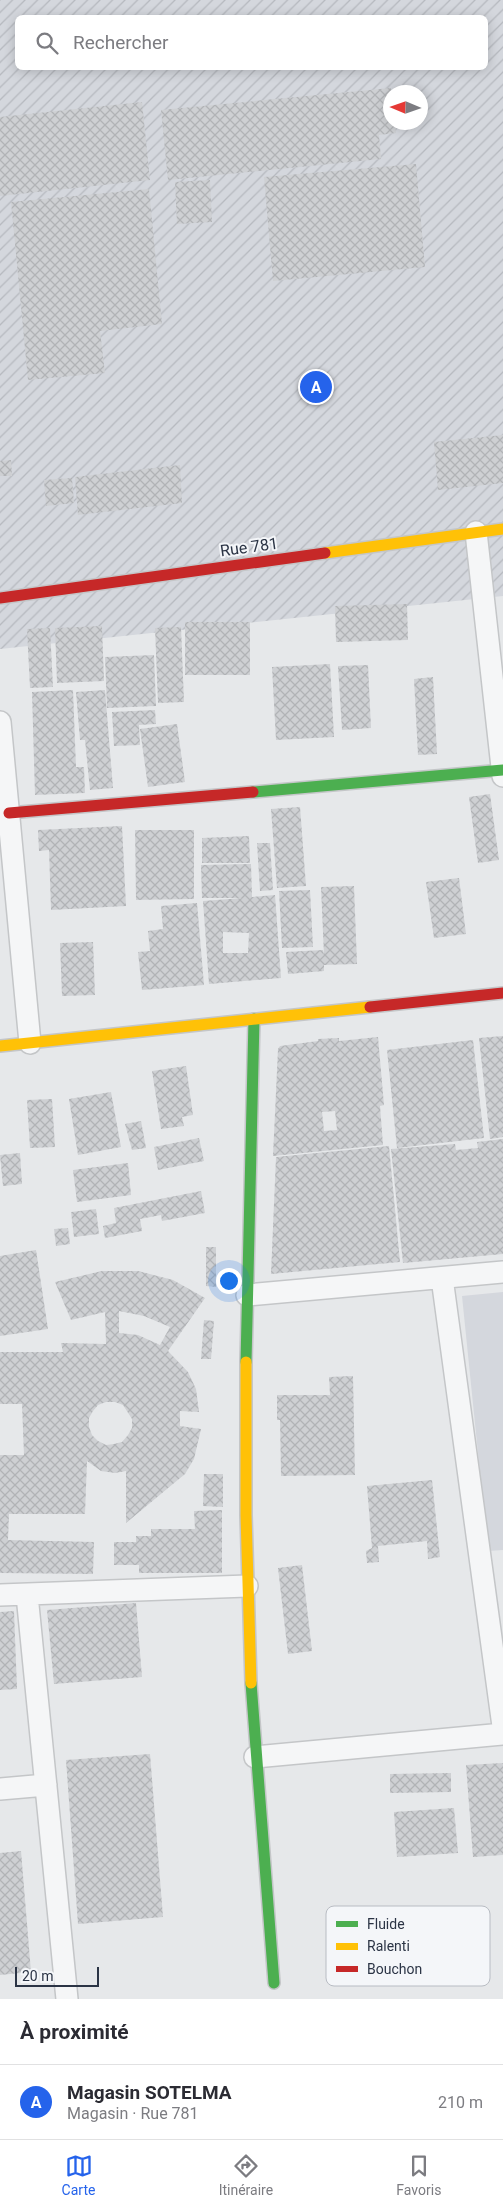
<!DOCTYPE html>
<html lang="fr">
<head>
<meta charset="utf-8">
<style>
	body { margin:0; font-family:Roboto,sans-serif; background:#f2f2f3; color:#2b2b33 }
	.compass { position:absolute; left:383px; top:85px; width:45px; height:45px; border-radius:50%; background:#fff; box-shadow:0 2px 12px #0003; rotate:272deg }
	.scale { position:absolute; left:15px; bottom:12px; width:84px; box-sizing:border-box; padding-left:5px; border:2px solid #2b3445; border-top:0; font-size:14px; line-height:18px; white-space:nowrap; color:#2b3445; -webkit-text-stroke:4px #f4f6f9; paint-order:stroke }
	.you { position:absolute; left:228px; top:1280px; width:18px; height:18px; margin:-12px; border:4px solid #fff; border-radius:50%; background:#1a73e8; box-shadow:0 0 0 8px #1a73e833 }
	.badge { display:grid; place-items:center; width:32px; height:32px; border-radius:50%; background:#2563eb; color:#fff; font-size:16px; font-weight:700 }
	.pin { position:absolute; translate:-50% -50%; border:2px solid #fff; box-shadow:0 1px 5px #0006 }
	.list { margin:0; padding:0; list-style:none }
	h2 { display:flex; justify-content:space-between; align-items:center; height:65px; margin:0; padding:0 20px; font-size:21px }
	h2 small { font-size:16px; font-weight:400; color:#7c7c81 }
	.list li { display:grid; grid-template-columns:32px 1fr auto; gap:15px; align-items:center; box-sizing:border-box; height:75px; padding:0 20px; border-top:1px solid #e1e1e2 }
	.list b { display:block; font-size:19px; white-space:nowrap }
	.list p { margin:0; font-size:16px; white-space:nowrap; color:#7c7c81 }
	.list em { font-size:16px; font-style:normal; color:#7c7c81 }
	.icon { flex:none; width:28px; height:28px; fill:none; stroke:currentColor; stroke-width:2; stroke-linecap:round; stroke-linejoin:round }
	.map { position:relative; flex:none; width:503px; height:1999px; overflow:hidden }
	.search { position:absolute; background:#fff; box-shadow:0 2px 12px #0003; left:15px; right:15px; top:15px; height:55px; display:flex; align-items:center; gap:12px; box-sizing:border-box; padding:0 18px; border-radius:8px; color:#7c7c81; font-size:19px }
	.sheet { height:140px; background:#fff }
	nav { display:flex; justify-content:space-around; align-items:center; box-sizing:border-box; height:70px; border-top:1px solid #e1e1e2; background:#fff; font-size:14px; color:#7c7c81 }
	nav a { display:grid; justify-items:center; gap:2px }
	nav .on { color:#2563eb }
	.map>svg:first-child { display:block }
	.built { fill:#d4d7dd }
	.industrial { fill:url(#industrial-furrows); fill-rule:evenodd }
	.building { fill:url(#building-cross-hatch); fill-rule:evenodd }
	.lines { fill:none; stroke-linecap:round; stroke-linejoin:round }
	.street-casing { stroke:#c4c6c8; stroke-width:24 }
	.fast-casing { stroke:#c4c6c8; stroke-width:14 }
	.slow-casing { stroke:#c4c6c8; stroke-width:14 }
	.jam-casing { stroke:#c4c6c8; stroke-width:14 }
	.street { stroke:#f5f6f7; stroke-width:21 }
	.fast { stroke:#4caf50; stroke-width:11 }
	.slow { stroke:#ffc107; stroke-width:11 }
	.jam { stroke:#c62828; stroke-width:11 }
	.labels { text-anchor:middle; dominant-baseline:central; stroke-width:4; stroke-linejoin:round; paint-order:stroke }
	.street-label { font-size:16px; fill:#2b3445; stroke:#f4f6f9 }
	.key { fill:#f4f6f9; stroke:#b8bcc3; stroke-width:1 }
	.key-label { font-size:14px; fill:#2b3445 }
</style>
</head>
<body>
<div class="map">
<svg width="503" height="1999" viewBox="0 0 503 1999">
	<defs>
		<pattern id="industrial-furrows" width="10" height="10" patternUnits="userSpaceOnUse" patternTransform="scale(1.25)"><rect width="10" height="10" fill="#d4d7dd"/><path d="M-1 1l2-2M0 10L10 0M9 11l2-2" fill="none" stroke="#b6b9bf"/></pattern>
		<pattern id="building-cross-hatch" width="8" height="8" patternUnits="userSpaceOnUse" patternTransform="scale(1.25)"><rect width="8" height="8" fill="#ced0d3"/><path d="M0 0l8 8M0 8l8-8" fill="none" stroke="#b1b3b6"/></pattern>
	</defs>
	<rect width="100%" height="100%" fill="#e6e8ea"/>
	<!-- built -->
	<path class="built" d="M503 1292V1550L488 1551 462 1296Z"/>
	<!-- industrial -->
	<path class="industrial" d="M0 0H503V596L0 649ZM18 18H486V68H18ZM390 92H420V122H390Z"/>
	<!-- building -->
	<path class="building" d="M391 88 390 122H395L396 133 379 135 381 159 168 180 161 110Z
		M142 102 150 180 0 196V117Z
		M416 164 425 267 273 281 264 177Z
		M210 180 212 222 177 224 175 182Z
		M149 189 162 324 100 331 105 373 28 380 11 202Z
		M503 435V483L438 490 434 442Z
		M11 460 12 476H0V461Z
		M180 465 182 503 78 515 75 477Z
		M72 478 74 503 46 506 44 480Z
		M407 604 408 640 336 642 335 606Z
		M185 622H250V675H185Z
		M102 626 104 681 57 683 55 628Z
		M181 627 184 702 158 703 155 628Z
		M50 628 53 687 30 688 27 629Z
		M154 655 156 706 107 708 105 657Z
		M330 664 334 737 276 740 272 667Z
		M368 665 371 728 342 730 338 666Z
		M433 677 437 754 418 755 414 679Z
		M73 690 76 767H84L85 793 35 795 32 692Z
		M105 690 113 788 90 790 85 740H80L76 692Z
		M155 710 156 724 139 725 140 745 114 746 112 712Z
		M177 724 185 782 148 787 140 729Z
		M490 794 499 860 478 863 469 797Z
		M300 807 306 886 277 888 271 809Z
		M122 826 126 906 51 910 49 850 39 851 38 830Z
		M135 830H194V899L136 900Z
		M249 836 250 863H202V838Z
		M257 843H270L273 890 260 891Z
		M251 864 252 897 275 895 281 978 209 984 203 901 243 898H202L201 865ZM223 932 249 933 248 953H223Z
		M459 878 466 934 434 938 426 882Z
		M354 886 357 964 324 965V971L288 974 286 952 323 950 324 955 321 887Z
		M310 890 313 947 282 948 279 891Z
		M197 903 204 985 142 990 138 952 150 951 148 931 163 929 161 906Z
		M93 942 95 995 62 996 60 943Z
		M503 1036V1137L490 1139 479 1038Z
		M378 1037 384 1105 380 1106 383 1145 273 1156 278 1049 280 1046 318 1041V1039L339 1038V1041ZM335 1111 337 1130 324 1131 322 1112Z
		M473 1040 484 1138 397 1148 387 1050Z
		M186 1066 193 1115 182 1117 184 1126 161 1129 152 1071Z
		M111 1092 121 1147 78 1155 69 1099Z
		M52 1099 55 1147 30 1148 27 1100Z
		M141 1121 146 1148 132 1150 125 1124Z
		M199 1138 204 1161 158 1170 154 1147Z
		M503 1139V1254L403 1263 391 1149 455 1144 456 1150 478 1148 477 1142Z
		M389 1146 400 1262 271 1274 276 1157Z
		M20 1153 22 1184 3 1186 0 1155Z
		M128 1163 131 1195 77 1202 73 1170Z
		M201 1191 205 1213 162 1221 161 1215 140 1219 142 1231 105 1238 103 1226 116 1223 114 1208Z
		M96 1209 99 1234 74 1237 71 1212Z
		M68 1228 70 1244 56 1246 54 1229Z
		M206 1247H216V1287L206 1286Z
		M36 1250 48 1329 0 1336V1256Z
		M102 1271H138L173 1280 205 1298 168 1351 188 1372 196 1389 199 1412 180 1411V1426L201 1429 194 1459 185 1474 126 1523V1471L115 1473 101 1471 87 1461 85 1514H9L8 1540 94 1542 93 1574 0 1573V1455H24L22 1404H0V1352H63L61 1343 106 1344 105 1312 71 1320 55 1282ZM119 1311 144 1316 170 1327 160 1345 138 1335 119 1333ZM106 1402H115L123 1405 132 1419V1428L128 1435 122 1442 114 1444 106 1445 98 1441 92 1435 89 1427V1418L93 1411 98 1405Z
		M204 1320 214 1321 211 1359H201Z
		M353 1376 355 1475 281 1476 280 1420H277V1395H330L329 1377Z
		M204 1474H223V1507L203 1506Z
		M432 1480 440 1557 428 1559 427 1541 378 1546 379 1562 367 1563 366 1551 372 1548 367 1486Z
		M222 1510V1573H139V1565H114V1542H136V1536H151V1529H195L194 1511Z
		M302 1565 312 1651 288 1654 278 1568Z
		M136 1603 142 1677 54 1684 47 1610Z
		M14 1611 17 1689 0 1690V1612Z
		M150 1754 163 1917 78 1924 66 1760Z
		M503 1763V1855L473 1857 466 1765Z
		M451 1773V1792L390 1793V1774Z
		M454 1808 458 1853 397 1857 394 1812Z
		M21 1851 31 1972 0 1975V1853Z"/>
	<g class="lines">
		<defs>
			<path id="street" d="M476 532 503 776
				M0 722 30 1043
				M442 1278 503 1726
				M247 1295 503 1272
				M0 1595 247 1586
				M27 1595 67 1999
				M255 1757 503 1734
				M0 1789 46 1785"/>
			<path id="fast" d="M253 792 503 770
				M246 1362 254 1019
				M251 1683 274 1983"/>
			<path id="slow" d="M325 553 503 529
				M0 1046 370 1007
				M246 1362V1515L251 1683"/>
			<path id="jam" d="M0 598 325 553
				M9 813 253 792
				M370 1007 503 993"/>
		</defs>
		<!-- street casing -->
		<use href="#street" class="street-casing"/>
		<!-- fast casing -->
		<use href="#fast" class="fast-casing"/>
		<!-- slow casing -->
		<use href="#slow" class="slow-casing"/>
		<!-- jam casing -->
		<use href="#jam" class="jam-casing"/>
		<!-- street -->
		<use href="#street" class="street"/>
		<!-- fast -->
		<use href="#fast" class="fast"/>
		<!-- slow -->
		<use href="#slow" class="slow"/>
		<!-- jam -->
		<use href="#jam" class="jam"/>
	</g>
	<g class="labels">
		<!-- street labels -->
		<g class="street-label">
			<text transform="translate(249 547) rotate(-8)">Rue 781</text>
		</g>
	</g>
	<!-- legend -->
	<rect x="326" y="1906" width="164" height="80" rx="8" class="key"/>
	<rect x="336" y="1921" width="22" height="6" fill="#4caf50"/>
	<rect x="336" y="1943" width="22" height="7" fill="#ffc107"/>
	<rect x="336" y="1966" width="22" height="6" fill="#c62828"/>
	<g class="key-label">
		<text x="367" y="1929">Fluide</text>
		<text x="367" y="1951">Ralenti</text>
		<text x="367" y="1974">Bouchon</text>
	</g>
</svg>
<svg class="compass" viewBox="-18 -18 36 36"><path d="M0-13l5 13h-10z" fill="#e53935"/><path d="M0 13l5-13h-10z" fill="#7c7c81"/></svg>
<div class="scale">20 m</div>
<div class="you"></div>
<div class="pin badge" style="left:316px;top:387px">A</div>
<div class="search"><svg class="icon" aria-label="search" viewBox="0 0 24 24"><circle cx="10" cy="10" r="6"/><path d="M15 15l6 6"/></svg>Rechercher</div>
</div>
<section class="sheet">
<h2>À proximité<small></small></h2>
<ul class="list">
<li><span class="badge">A</span><div><b>Magasin SOTELMA</b><p>Magasin · Rue 781</p></div><em>210 m</em></li>
</ul>
</section>
<nav>
<a class="on"><svg class="icon" aria-label="map" viewBox="0 0 24 24"><path d="M3 6l6-2 6 2 6-2v14l-6 2-6-2-6 2zM9 4v14M15 6v14"/></svg>Carte</a>
<a><svg class="icon" aria-label="directions" viewBox="0 0 24 24"><path d="M12 3l9 9-9 9-9-9zM9 14v-3h6M13 9l2 2-2 2"/></svg>Itinéraire</a>
<a><svg class="icon" aria-label="saved" viewBox="0 0 24 24"><path d="M7 4h10v16l-5-4-5 4z"/></svg>Favoris</a>
</nav>
</body>
</html>
